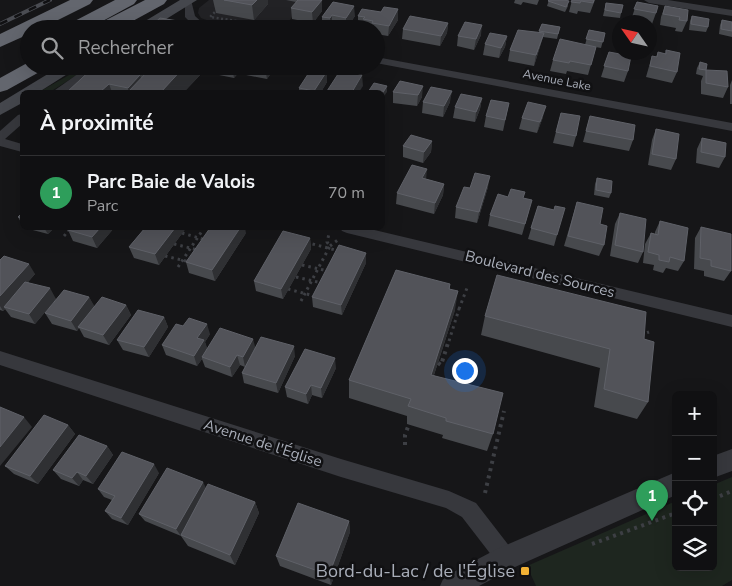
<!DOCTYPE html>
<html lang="fr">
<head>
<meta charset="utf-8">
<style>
	body { margin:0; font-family:"Nunito Sans",sans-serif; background:#1e1e20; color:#f1f3f6 }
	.controls { position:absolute; right:15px; bottom:15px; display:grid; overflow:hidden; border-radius:8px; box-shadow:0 5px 20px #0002 }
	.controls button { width:45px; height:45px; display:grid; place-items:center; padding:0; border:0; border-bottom:1px solid #303032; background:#101012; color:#f1f3f6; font:25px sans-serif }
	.compass { position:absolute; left:612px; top:15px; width:45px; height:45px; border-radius:50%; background:#101012; box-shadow:0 5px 20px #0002; rotate:304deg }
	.you { position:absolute; left:464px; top:370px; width:18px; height:18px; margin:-12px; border:4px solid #fff; border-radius:50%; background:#1a73e8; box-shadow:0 0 0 8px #1a73e833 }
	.badge { display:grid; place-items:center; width:32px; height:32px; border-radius:50%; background:#db2777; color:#fff; font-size:16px; font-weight:700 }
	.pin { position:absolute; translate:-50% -41px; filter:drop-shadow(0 1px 2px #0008) }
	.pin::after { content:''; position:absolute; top:26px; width:18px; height:15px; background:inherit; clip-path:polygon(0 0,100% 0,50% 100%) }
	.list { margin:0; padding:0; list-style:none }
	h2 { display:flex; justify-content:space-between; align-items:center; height:65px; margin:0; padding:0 20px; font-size:21px }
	h2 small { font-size:16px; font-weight:400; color:#9c9d9f }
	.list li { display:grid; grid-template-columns:32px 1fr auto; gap:15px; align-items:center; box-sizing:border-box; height:75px; padding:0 20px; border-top:1px solid #303032 }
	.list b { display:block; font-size:19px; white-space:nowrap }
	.list p { margin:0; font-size:16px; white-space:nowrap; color:#9c9d9f }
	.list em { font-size:16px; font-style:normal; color:#9c9d9f }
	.icon { flex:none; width:28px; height:28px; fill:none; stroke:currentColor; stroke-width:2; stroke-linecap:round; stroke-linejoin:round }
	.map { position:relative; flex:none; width:732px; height:586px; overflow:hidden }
	.search { position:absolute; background:#101012; box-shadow:0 5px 20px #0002; left:20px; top:20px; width:365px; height:55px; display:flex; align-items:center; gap:12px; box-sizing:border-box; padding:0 18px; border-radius:28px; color:#9c9d9f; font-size:19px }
	.panel { position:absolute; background:#101012; box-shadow:0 5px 20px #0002; left:20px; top:90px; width:365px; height:140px; border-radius:8px }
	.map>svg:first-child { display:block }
	.built { fill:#222225 }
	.green { fill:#1e261f }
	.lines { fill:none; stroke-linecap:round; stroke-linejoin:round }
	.path-far2 { stroke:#3d3f44; stroke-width:2.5; stroke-dasharray:2 2.5; stroke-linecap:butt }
	.path-far1 { stroke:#3d3f44; stroke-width:3; stroke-dasharray:2.5 4; stroke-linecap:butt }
	.path { stroke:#3d3f44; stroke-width:4; stroke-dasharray:3 4.5; stroke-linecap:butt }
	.minor { fill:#37383d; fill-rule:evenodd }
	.tertiary { fill:#37383d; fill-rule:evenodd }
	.secondary { fill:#45474d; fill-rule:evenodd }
	.motorway { fill:#63666e; fill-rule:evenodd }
	.rail-casing { stroke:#4a4c52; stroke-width:4 }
	.rail { stroke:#111113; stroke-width:2.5; stroke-dasharray:8; stroke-linecap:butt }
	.wall { fill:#47494d }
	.shaded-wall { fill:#2f3033 }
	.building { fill:#525359; stroke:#5f6168 }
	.poi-dot { fill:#f2b134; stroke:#111113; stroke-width:2 }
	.labels { text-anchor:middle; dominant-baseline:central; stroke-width:5; stroke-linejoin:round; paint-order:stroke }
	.far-street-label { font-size:12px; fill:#a8adb8; stroke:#111113 }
	.street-label { font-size:15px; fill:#a8adb8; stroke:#111113 }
	.near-poi-label { font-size:18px; fill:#a8adb8; stroke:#111113; text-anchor:end }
</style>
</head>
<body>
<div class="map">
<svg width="732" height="586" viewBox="0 0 732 586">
	<rect width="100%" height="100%" fill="#161618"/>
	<!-- built -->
	<path class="built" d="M209 0H303L284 29H238L212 24V22L201 18 198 13 199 8Z"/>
	<!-- green -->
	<path class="green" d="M85 66H91L50 92H39Z
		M732 477V580L722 586H536L527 566 676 501V567H713V485Z"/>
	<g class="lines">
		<!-- path-far2 -->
		<path class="path-far2" d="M218 9 210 17 264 25
			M221 25 242 29"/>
		<!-- path-far1 -->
		<path class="path-far1" d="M61 228 72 231
			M182 233 206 240
			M64 236 71 228
			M174 244 198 250
			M307 245 309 243 339 251
			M330 246 339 239
			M165 256 190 262
			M302 265 328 271
			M178 267 204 228
			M296 277 322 283
			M288 289 314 296
			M301 301 330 246 327 242 329 234
			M459 309 467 288
			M641 335 649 332
			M449 341 459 309 452 307"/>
		<!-- path -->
		<path class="path" d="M438 363 441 365 449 340
			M405 445V435L409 424
			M485 493 504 411
			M713 499 732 491
			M592 544 676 513"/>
		<!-- minor -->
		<path class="minor" d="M185 0H191L195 16 206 26 215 29 160 28 159 26 164 23 193 25 185 17Z
			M644 0H668L732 10V16L649 3Z
			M376 57 732 123V131L376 63Z
			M89 66H102L66 92H54L55 90Z
			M22 114V124L5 139 22 144V152L0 146V131L18 115Z
			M340 228H366L732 315V327L347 233 342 231Z
			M0 351 341 459 449 491 476 503 513 551 516 558 513 565 506 568 499 565 462 517 446 508 341 477 0 365Z"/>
		<!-- tertiary -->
		<path class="tertiary" d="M732 449V471L713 478V456Z
			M676 472V495L515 567 479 586H440L444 577 497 549Z"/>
		<!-- secondary -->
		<path class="secondary" d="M180 0H197L150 29H132Z
			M61 66H80L39 92H22V103L0 115V103Z"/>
		<!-- motorway -->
		<path class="motorway" d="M70 0H93L90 4 40 29H29V34L0 47V34Z
			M115 0H137L134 4 88 29H65L67 25Z
			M145 0H167L164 4 120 28 110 29 104 24 106 20Z
			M29 62V66H46L43 70 7 90 0 92V78Z"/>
		<defs>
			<path id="rail" d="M0 24 50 0"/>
		</defs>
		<!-- rail casing -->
		<use href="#rail" class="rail-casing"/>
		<!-- rail -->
		<use href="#rail" class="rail"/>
	</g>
	<!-- wall -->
	<path class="wall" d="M213 0H268V4L254 20 216 13Z
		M286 0H320L322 11 313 23 292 19 291 8 296 2Z
		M515 0H539L537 5 523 2 521 5 514 3Z
		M549 0H566L568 6 565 12 547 6Z
		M572 0H595L590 13 578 11 577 14 569 12Z
		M333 2 355 16 346 29 332 26 330 29 322 27V17Z
		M637 2 656 13 652 24 650 23V22L631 20Z
		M606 3 621 13 620 18 603 16Z
		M665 6 687 21 682 32 675 31 676 28 660 25 661 17Z
		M398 9V20L388 36 376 34V29H363V27L358 26V16Z
		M692 16 708 27 706 32 689 30 690 21Z
		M722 20 732 22V37L719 34 720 25Z
		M448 23 447 33 440 46 402 39 403 29Z
		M542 24 560 27 557 39 543 37 534 66 508 61 510 50 539 32Z
		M589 30 605 33 601 48 585 45Z
		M481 35 474 50 457 46 458 36Z
		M507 36 505 47 499 58 483 55 485 44Z
		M596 47 588 75 567 71 566 74 550 71 553 60Z
		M666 50 677 72 672 83 646 77 652 56 656 57 658 52 665 54Z
		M609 52 628 71 624 82 601 77Z
		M700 62 706 70 728 87 723 98 701 94V81L703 76 696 74 697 68Z
		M95 66H200L202 73 184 92H67Z
		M218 66H244L234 78 219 75Z
		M245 66H276L267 79 246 75Z
		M327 71V82L321 92H299V88Z
		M732 80V104H730V85Z
		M400 81 422 97 417 106 393 103V92Z
		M482 98 480 109 475 122 453 118 455 107Z
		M423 102H450L443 117 422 113Z
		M509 103 503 131 484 127 486 116Z
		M561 113 576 136 573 147 553 143Z
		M590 116 633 140 629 151 583 142Z
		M543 117 537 133 519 129 522 118Z
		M656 129 676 159 671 170 648 165 652 140Z
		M702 138 725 157 719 168 696 163 697 149Z
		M432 141 431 152 423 163 403 157V146Z
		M597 178 611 193 609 198 594 195 595 184Z
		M426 179 444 184 443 195 434 214 396 204 397 193Z
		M488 187 477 223 455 218 456 207 470 188Z
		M508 197 524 198 529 211 522 235 488 226 490 215Z
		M577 202 600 224 604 245 599 256 564 246Z
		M538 206 557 235 554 246 528 239Z
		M22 213V224L18 217Z
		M620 213 643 252 638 263 610 256 615 224Z
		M660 221 684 261 678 271 666 268 663 273 653 270 654 265 643 263 645 244 651 233 655 234V232Z
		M701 227 731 271 724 281 704 276V271L694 269 695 238Z
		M25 228H54L48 234Z
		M70 228H114L97 248 73 241 68 230Z
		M145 228H186L159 265 134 258 129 247Z
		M246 233 215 281 189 273 186 262Z
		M310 238 311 249 283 299 256 291 254 281Z
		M0 260 35 274 28 282 56 299 35 324 11 317 5 309 3 311 0 310Z
		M366 263 342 315 313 307 312 297Z
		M450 284V289L455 310 434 375 493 434 487 451 442 438 443 435 407 424V416L349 398V380Z
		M89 297 94 307 126 305 131 315 109 345 84 337 79 328 77 331 52 324 45 313Z
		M485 316 644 339 648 402 637 419 594 407 600 368 481 335Z
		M164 317 168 327 149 357 123 350 117 340Z
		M210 334 205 342 207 349 255 348 295 356 278 393 244 383 242 373 245 367 240 365 232 377 205 367 202 359 197 366 166 355 162 345Z
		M336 368 322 398 312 395 308 404 287 397 285 387Z
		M68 425 75 434 38 484 14 474 5 466Z
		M107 446 113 455 93 484 83 480 79 486 61 479 53 470Z
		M159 473 128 525 112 519 105 511 112 500 104 497 98 489Z
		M206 489 255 502 259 513 235 565 188 546 181 536 145 521 139 514Z
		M349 521 350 532 331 585 280 566 276 556Z"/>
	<!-- shaded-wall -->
	<path class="shaded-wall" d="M257 0H268V4L254 20 252 5Z
		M322 0V11L313 23 312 12Z
		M354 6 355 16 346 29V18Z
		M398 9V20L388 36 389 26Z
		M332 15V26L330 29V18Z
		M184 22 185 29H177Z
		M448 23 447 33 440 46 441 36Z
		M482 25 481 35 474 50 476 39Z
		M544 33 541 43 534 66 536 55Z
		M507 36 505 47 499 58 501 48Z
		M126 66 131 84 140 75 145 92H129L121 71Z
		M185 66H200L202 73 184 92H161Z
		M233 66H244L234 78 232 67Z
		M267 66H276L267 79 265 68Z
		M327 71V82L321 92H314V91Z
		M362 75 363 86 359 92H352Z
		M109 84 112 92H100Z
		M387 86V92L382 99V94Z
		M423 86 422 97 417 106 418 95Z
		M452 91 450 102 443 117 444 106Z
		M482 98 480 109 475 122 476 112Z
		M546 106 543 117 537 133 540 122Z
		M432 141 431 152 423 163 424 152Z
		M427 169 426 180 422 178Z
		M490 176 488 187 477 223 479 212Z
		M444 184 443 195 434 214 435 203Z
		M44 228H54L48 234Z
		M100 228H114L97 248 92 237Z
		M175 228H186L159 265 155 254Z
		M240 228H245L246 233 215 281 212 270Z
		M310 238 311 249 283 299 281 289Z
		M366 253V263L342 315 341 305Z
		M29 264 35 274 6 307H4L5 309 3 311 0 306V296Z
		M50 288 56 299 35 324 29 314Z
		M458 291 455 310 428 393 431 375Z
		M89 297 95 307 78 327 79 328 77 331 71 321Z
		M126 305 131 315 109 345 103 335Z
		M164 317 168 327 149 357 144 347Z
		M207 324 210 334 205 342 208 350 202 357V359L197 366 194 356 197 338Z
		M253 339 256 350 245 367 243 357Z
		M294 346 295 356 278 393 276 383Z
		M237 355 240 365 232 377 230 367Z
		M335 358 336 368 322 398 321 388Z
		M311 385 312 395 308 404 306 394Z
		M24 417 32 427 0 466V447Z
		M68 425 75 434 38 484 30 476Z
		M107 446 113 455 93 484 86 476Z
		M154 464 159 473 128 525 121 518Z
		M77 472 83 480 79 486 72 478Z
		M203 482 207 490 181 536 176 529Z
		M255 502 259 513 235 565 230 555Z
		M349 521 350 532 331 585 329 575Z"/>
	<!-- building -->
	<path class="building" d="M224 0H257L252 5Z
		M298 0H322L312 12 291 8Z
		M549 0H565L569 1 566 7 548 1Z
		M572 0H594L593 3 581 1 580 3 571 2Z
		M333 2 354 6 346 18 332 15 330 18 322 17Z
		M637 2 658 6 656 13 634 9Z
		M606 3 623 5 621 13 605 10Z
		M665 6 688 10 687 21 679 20 680 17 663 14Z
		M384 7 398 9 389 26 372 23 373 21 363 19 365 17 358 16 362 9 381 12Z
		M410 16 448 23 441 36 403 29Z
		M692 16 709 19 708 27 691 24Z
		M160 18 184 22 177 29H148Z
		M722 20 732 22V31L721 29Z
		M465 22 482 25 476 39 458 36Z
		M542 24 560 27 558 34 539 31Z
		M518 30 544 33 536 55 510 50Z
		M589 30 605 33 603 42 586 39Z
		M490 33 507 36 501 48 485 44Z
		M560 39 596 47 591 65 570 61 569 63 553 60Z
		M666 50 680 53 677 72 650 66 652 56 657 57 658 52 666 54Z
		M609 52 631 56 628 71 604 66Z
		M700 62 707 64 706 70 699 69Z
		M95 66H185L161 92H128L148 71 126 66 121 71 140 75 128 88 109 84 100 92H67Z
		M256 66H267L265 68Z
		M312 68 327 71 314 91 299 88Z
		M706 70 727 71 728 87 706 83Z
		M340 71 362 75 352 92H334L327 91Z
		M400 81 423 86 418 95 393 92Z
		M374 83 387 86 382 94V92H368Z
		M431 87 452 91 444 106 423 102Z
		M461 94 482 98 476 112 455 107Z
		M491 100 509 103 505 120 486 116Z
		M528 102 546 106 540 122 522 118Z
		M561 113 580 116 576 136 556 132Z
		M590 116 635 125 633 140 586 131Z
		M656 129 679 134 676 159 652 154Z
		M411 135 432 141 424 152 403 146Z
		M702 138 726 143 725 157 701 152Z
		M412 165 427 169 422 178 444 184 435 203 397 193Z
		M475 173 490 176 479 212 456 207 464 187 470 188Z
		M597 178 612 181 611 193 596 190Z
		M511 189 525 192 523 198 532 200 525 224 490 215 498 194 508 197Z
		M577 202 603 208 600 224 607 226 604 245 568 236Z
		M538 206 554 210 555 206 565 208 557 235 531 228Z
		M22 213V218L18 217Z
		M620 213 646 219 643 252 615 245Z
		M660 221 688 228 684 261 670 257 669 262 659 260V255L648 252 651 233 658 235Z
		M701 227 731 234V271L711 266V260L700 258Z
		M70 228H100L92 237 68 230Z
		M145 228H175L155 254 129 247Z
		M210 228H240L212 270 186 262Z
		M283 231 310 238 281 289 254 281Z
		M339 245 366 253 341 305 312 297Z
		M4 256 29 264 0 296V260Z
		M396 270 450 284 449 289 458 291 431 375 503 393 493 434 446 421V418L408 406 411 399 349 380Z
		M497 275 646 312 644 339 654 342 648 402 604 389 610 349 485 316Z
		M25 282 50 288 29 314 4 307Z
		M64 290 89 297 71 321 45 313Z
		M102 297 126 305 103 335 78 327Z
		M138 310 164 317 144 347 117 340Z
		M189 318 207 324 197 338 204 340 194 356 162 345 176 324 183 326Z
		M220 328 253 339 243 357 237 355 230 367 202 357Z
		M261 337 294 346 276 383 242 373Z
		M305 349 335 358 321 388 311 385 306 394 285 387Z
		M0 407 24 417 0 447Z
		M44 415 68 425 30 476 5 466Z
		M79 435 107 446 86 476 77 472 72 478 53 470Z
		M122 452 154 464 121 518 105 511 115 496 98 489Z
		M167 468 203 482 176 529 139 514Z
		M208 484 255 502 230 555 181 535Z
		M298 503 349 521 329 575 276 556Z"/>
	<!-- markers -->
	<rect class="poi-dot" x="520" y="566" width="10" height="10" rx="2.5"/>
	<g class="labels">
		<!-- far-street labels -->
		<g class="far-street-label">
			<text transform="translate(557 80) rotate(11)">Avenue Lake</text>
		</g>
		<!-- street labels -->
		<g class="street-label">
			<text transform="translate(540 274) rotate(14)">Boulevard des Sources</text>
			<text transform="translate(263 443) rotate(18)">Avenue de l'Église</text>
		</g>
		<!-- near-poi labels -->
		<g class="near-poi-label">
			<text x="515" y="571">Bord-du-Lac / de l'Église</text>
		</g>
	</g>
</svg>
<div class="controls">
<button>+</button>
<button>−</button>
<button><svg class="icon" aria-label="locate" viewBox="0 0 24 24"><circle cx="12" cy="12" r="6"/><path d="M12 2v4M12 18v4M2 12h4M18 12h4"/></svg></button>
<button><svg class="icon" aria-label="layers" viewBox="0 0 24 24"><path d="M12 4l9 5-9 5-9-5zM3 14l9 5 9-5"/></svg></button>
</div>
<svg class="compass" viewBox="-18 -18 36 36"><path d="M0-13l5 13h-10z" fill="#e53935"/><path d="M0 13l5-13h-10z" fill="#9c9d9f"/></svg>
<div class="you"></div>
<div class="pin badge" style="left:652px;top:521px;background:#2e9e5b">1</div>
<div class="search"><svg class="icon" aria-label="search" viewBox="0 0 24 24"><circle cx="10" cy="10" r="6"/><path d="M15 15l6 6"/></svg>Rechercher</div>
<section class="panel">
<h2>À proximité<small></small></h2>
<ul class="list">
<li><span class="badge" style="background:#2e9e5b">1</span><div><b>Parc Baie de Valois</b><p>Parc</p></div><em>70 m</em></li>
</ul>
</section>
</div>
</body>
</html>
